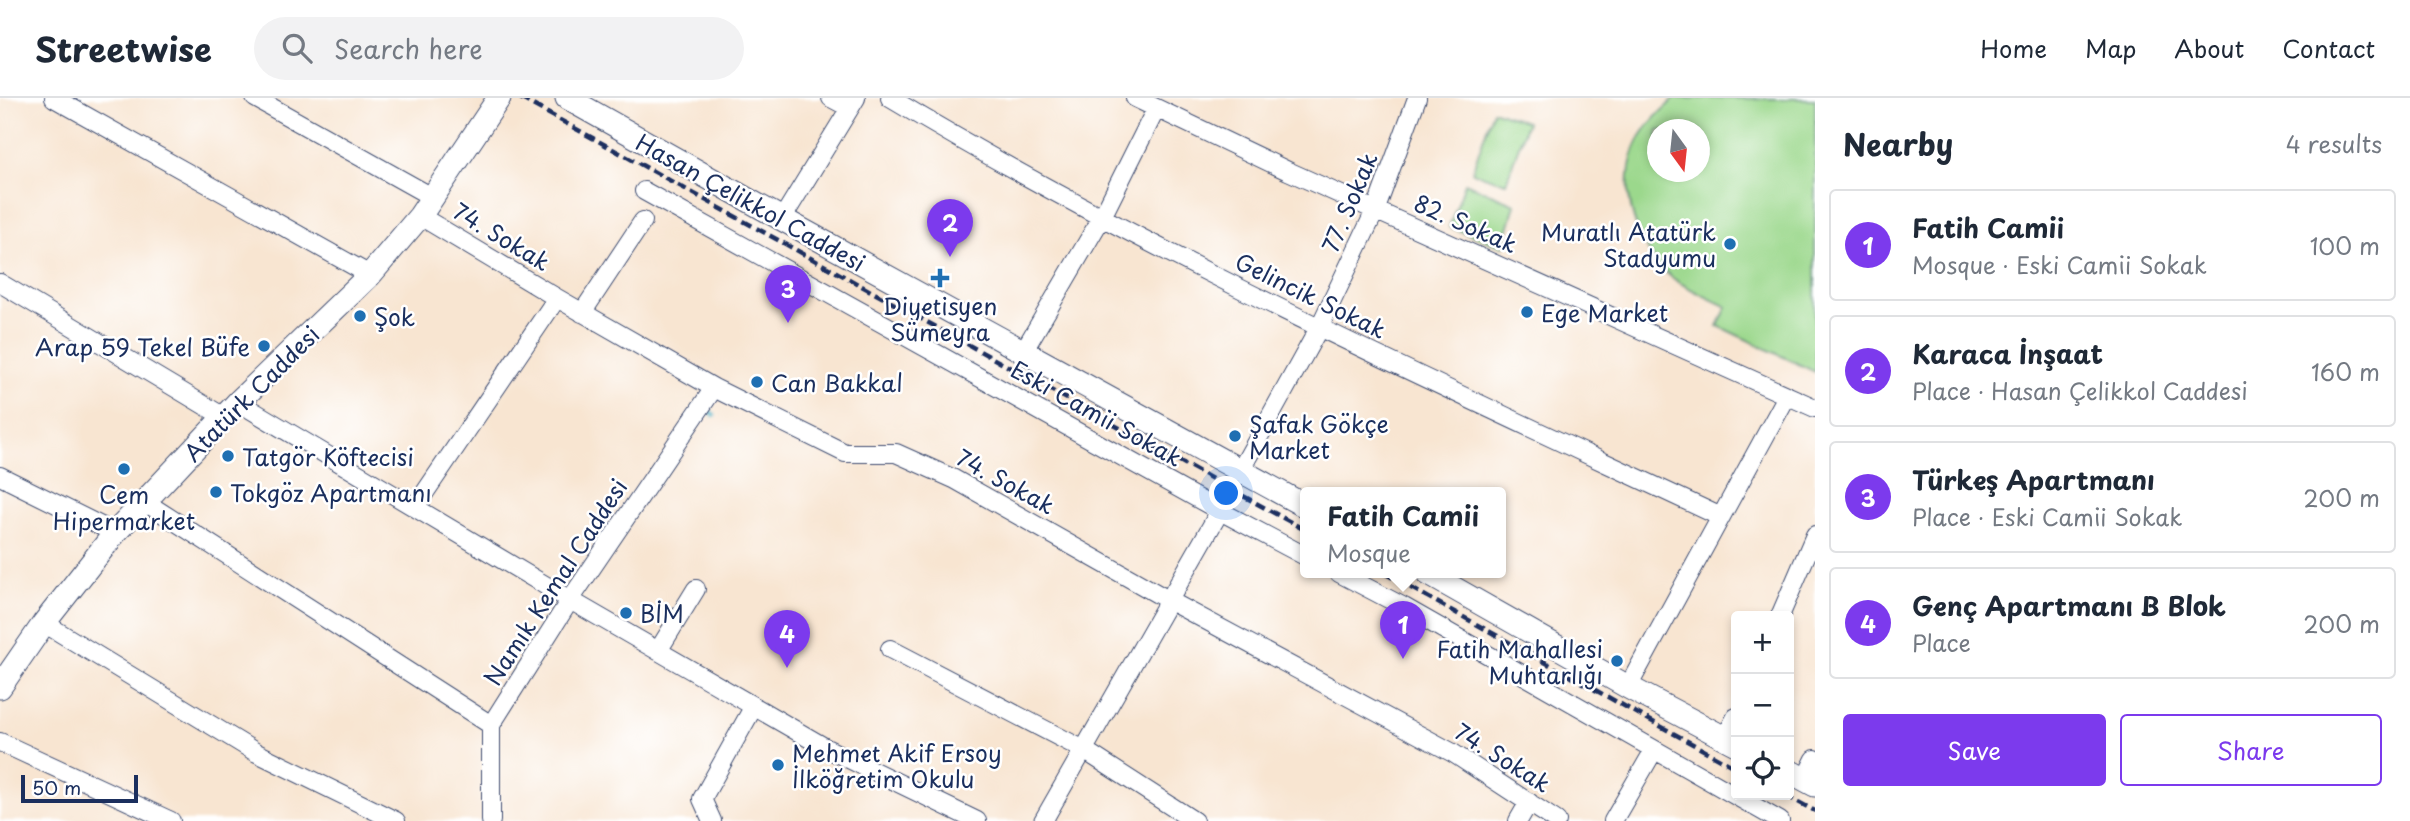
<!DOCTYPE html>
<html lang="en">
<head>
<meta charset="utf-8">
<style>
	body { margin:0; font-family:"Playpen Sans",sans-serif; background:#f2f2f3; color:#1f2937 }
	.controls { position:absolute; right:21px; bottom:21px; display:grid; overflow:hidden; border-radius:7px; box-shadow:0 4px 10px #0003 }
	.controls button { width:63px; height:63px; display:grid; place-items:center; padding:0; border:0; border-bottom:2px solid #e0e1e3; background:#fff; color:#1f2937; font:35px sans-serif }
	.compass { position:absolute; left:1647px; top:21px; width:63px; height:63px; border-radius:50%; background:#fff; box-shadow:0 4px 10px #0003; rotate:165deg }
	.scale { position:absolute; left:21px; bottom:18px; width:117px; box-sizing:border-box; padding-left:7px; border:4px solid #1b2f5e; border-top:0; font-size:19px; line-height:24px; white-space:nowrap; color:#1b2f5e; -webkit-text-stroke:5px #fff; paint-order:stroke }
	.you { position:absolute; left:1227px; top:396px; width:24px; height:24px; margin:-18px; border:5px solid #fff; border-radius:50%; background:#1a73e8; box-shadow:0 0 0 10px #1a73e833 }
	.badge { display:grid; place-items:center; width:46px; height:46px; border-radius:50%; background:#7c3aed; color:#fff; font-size:23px; font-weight:700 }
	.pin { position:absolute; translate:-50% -58px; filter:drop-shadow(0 2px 4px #0008) }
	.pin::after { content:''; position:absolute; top:37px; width:24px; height:21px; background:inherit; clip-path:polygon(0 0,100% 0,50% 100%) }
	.popup { position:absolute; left:1300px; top:389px; width:206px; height:91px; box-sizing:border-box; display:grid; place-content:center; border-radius:7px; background:#fff; filter:drop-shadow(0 2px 5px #0005); font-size:23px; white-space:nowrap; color:#747a83 }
	.popup b { font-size:26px; color:#1f2937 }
	.popup::after { content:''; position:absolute; left:50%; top:100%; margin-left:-14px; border:14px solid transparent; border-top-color:#fff }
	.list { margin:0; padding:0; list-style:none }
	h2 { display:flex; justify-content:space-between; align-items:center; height:91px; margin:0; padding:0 28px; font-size:30px }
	h2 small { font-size:23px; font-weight:400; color:#747a83 }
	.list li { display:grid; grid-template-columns:46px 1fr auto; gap:21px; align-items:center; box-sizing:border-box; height:112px; margin:0 14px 14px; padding:0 14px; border:2px solid #e0e1e3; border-radius:7px }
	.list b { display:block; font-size:26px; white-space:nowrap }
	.list p { margin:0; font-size:23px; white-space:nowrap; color:#747a83 }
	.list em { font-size:23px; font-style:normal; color:#747a83 }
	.actions { display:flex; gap:14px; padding:21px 28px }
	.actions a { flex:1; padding:16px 0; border:2px solid #7c3aed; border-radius:7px; text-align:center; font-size:24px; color:#7c3aed }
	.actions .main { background:#7c3aed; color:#fff }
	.icon { flex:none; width:38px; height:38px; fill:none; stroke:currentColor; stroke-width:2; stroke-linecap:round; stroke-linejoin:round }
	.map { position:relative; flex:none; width:1815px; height:723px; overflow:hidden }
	header { display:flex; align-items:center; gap:42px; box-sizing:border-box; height:98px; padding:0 35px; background:#fff; border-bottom:2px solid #e0e1e3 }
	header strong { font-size:33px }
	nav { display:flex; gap:38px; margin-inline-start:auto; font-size:24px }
	.search { width:490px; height:63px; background:#f2f2f3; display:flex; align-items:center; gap:18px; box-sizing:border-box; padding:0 24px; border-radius:38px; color:#747a83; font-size:26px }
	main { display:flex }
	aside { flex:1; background:#fff }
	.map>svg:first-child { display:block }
	.green { fill:#9bd88c; stroke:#5b8475; stroke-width:2; fill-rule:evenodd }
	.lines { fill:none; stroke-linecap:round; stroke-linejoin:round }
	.stream { stroke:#47b0c5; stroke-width:4.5 }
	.minor-casing { stroke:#3c4a6f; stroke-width:20 }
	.major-casing { stroke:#3c4a6f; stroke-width:25 }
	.minor { stroke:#fff; stroke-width:18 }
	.major { stroke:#fff; stroke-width:23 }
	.rail { stroke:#1b2f5e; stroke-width:4.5; stroke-dasharray:10 5; stroke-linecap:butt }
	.poi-dot { fill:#1f6fb2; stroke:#fff; stroke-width:2.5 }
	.labels { text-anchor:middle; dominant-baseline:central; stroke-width:5; stroke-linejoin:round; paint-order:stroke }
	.street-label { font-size:23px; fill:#1b2f5e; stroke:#fff }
	.poi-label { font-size:23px; fill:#1b2f5e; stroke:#fff; text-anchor:start }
</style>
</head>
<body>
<header>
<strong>Streetwise</strong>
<div class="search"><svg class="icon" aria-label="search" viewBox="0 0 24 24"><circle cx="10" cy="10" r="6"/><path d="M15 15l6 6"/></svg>Search here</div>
<nav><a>Home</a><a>Map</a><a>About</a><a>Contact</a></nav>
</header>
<main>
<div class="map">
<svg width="1815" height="723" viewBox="0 0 1815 723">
	<rect width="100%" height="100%" fill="#fff"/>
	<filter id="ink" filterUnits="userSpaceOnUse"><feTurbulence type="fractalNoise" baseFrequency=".0143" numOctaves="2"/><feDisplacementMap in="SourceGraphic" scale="14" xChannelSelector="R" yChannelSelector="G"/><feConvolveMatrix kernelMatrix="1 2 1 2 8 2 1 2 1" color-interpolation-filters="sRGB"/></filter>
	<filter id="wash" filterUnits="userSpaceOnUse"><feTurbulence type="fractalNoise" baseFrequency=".00686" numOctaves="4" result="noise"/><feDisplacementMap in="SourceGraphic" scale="28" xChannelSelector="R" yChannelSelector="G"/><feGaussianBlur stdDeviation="1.57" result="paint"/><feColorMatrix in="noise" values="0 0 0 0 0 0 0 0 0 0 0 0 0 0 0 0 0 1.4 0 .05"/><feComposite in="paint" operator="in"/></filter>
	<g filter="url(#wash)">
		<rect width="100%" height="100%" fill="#f8e5d1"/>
		<!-- green -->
		<path class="green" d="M1676 0 1815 1V274L1718 228 1727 209C1709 200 1685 190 1670 178 1635 148 1619 93 1635 50 1643 30 1660 13 1676 0ZM1658 32H1700V74H1658Z
			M1493 12 1527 24 1506 85 1472 74Z
			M1465 85 1515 106 1503 149 1449 129Z"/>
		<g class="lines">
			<!-- stream -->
			<path class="stream" d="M705 310 714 317"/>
		</g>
	</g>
	<g filter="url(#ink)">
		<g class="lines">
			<defs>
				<path id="minor" d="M54 0 370 177
					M255 0 432 99
					M831 0 850 10
					M890 0C1156 160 1440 287 1721 419
					M1135 0 1288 73 1815 310
					M644 93 1220 413 1305 458
					M420 118 557 200 714 290 845 355H896L954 381 1170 503 1453 655 1557 723
					M782 121 856 0
					M0 185 224 319
					M582 215 643 123
					M1023 254 1102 119 1156 11
					M238 304 570 502 826 650 977 723
					M1240 373 1319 230 1376 111 1417 0
					M0 378 115 435
					M145 404 491 627
					M415 409 557 200
					M1339 475 1404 509 1780 723
					M1780 518 1815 437
					M44 525 257 655 396 723
					M890 551 1084 652 1194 723
					M658 553 696 491
					M1628 589 1787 298
					M1725 640 1736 619
					M0 644 171 723
					M1810 671 1815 661
					M491 723V627L570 502 714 290
					M712 723 702 701 754 608
					M1043 723 1220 413
					M1518 723 1529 704
					M1613 723 1654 652"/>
				<path id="major" d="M567 0 782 121 1305 408
					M1427 475 1628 589 1736 646
					M0 589 44 525 115 435 238 304 370 177 420 118 499 0
					M1789 673 1815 687"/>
			</defs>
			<!-- minor casing -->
			<use href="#minor" class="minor-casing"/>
			<!-- major casing -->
			<use href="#major" class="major-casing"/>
			<!-- minor -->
			<use href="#minor" class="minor"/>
			<!-- major -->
			<use href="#major" class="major"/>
			<!-- rail -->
			<path class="rail" d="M520 0 1305 432
				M1384 475 1736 670
				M1785 697 1815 713"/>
		</g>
	</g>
	<!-- markers -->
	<g class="poi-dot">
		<circle cx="1730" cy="146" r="7"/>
		<path d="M936.5 169.5h7v7h7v7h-7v7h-7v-7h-7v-7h7z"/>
		<circle cx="1527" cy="214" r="7"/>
		<circle cx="360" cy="218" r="7"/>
		<circle cx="264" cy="248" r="7"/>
		<circle cx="757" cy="284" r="7"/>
		<circle cx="1235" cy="338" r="7"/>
		<circle cx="228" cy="358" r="7"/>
		<circle cx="124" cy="371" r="7"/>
		<circle cx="216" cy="394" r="7"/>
		<circle cx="626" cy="515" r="7"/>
		<circle cx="1617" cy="563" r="7"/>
		<circle cx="778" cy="667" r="7"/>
	</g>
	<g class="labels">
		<!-- street labels -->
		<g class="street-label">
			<text transform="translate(751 104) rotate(29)">Hasan Çelikkol Caddesi</text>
			<text transform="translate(1349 104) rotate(-67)">77. Sokak</text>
			<text transform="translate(1466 125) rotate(24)">82. Sokak</text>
			<text transform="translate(502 138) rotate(31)">74. Sokak</text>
			<text transform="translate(1311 197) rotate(26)">Gelincik Sokak</text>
			<text transform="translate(251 295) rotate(-45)">Atatürk Caddesi</text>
			<text transform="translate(1097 315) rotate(29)">Eski Camii Sokak</text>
			<text transform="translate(1006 383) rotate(29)">74. Sokak</text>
			<text transform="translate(555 484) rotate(-57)">Namık Kemal Caddesi</text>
			<text transform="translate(1503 659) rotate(32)">74. Sokak</text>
		</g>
		<!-- poi labels -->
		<g class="poi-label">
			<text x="1716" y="133" text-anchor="end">Muratlı Atatürk<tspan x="1716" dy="26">Stadyumu</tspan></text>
			<text x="940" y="207" text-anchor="middle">Diyetisyen<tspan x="940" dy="26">Sümeyra</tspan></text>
			<text x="1541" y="214">Ege Market</text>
			<text x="374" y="218">Şok</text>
			<text x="250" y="248" text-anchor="end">Arap 59 Tekel Büfe</text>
			<text x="771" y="284">Can Bakkal</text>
			<text x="1249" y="325">Şafak Gökçe<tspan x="1249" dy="26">Market</tspan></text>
			<text x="242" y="358">Tatgör Köftecisi</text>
			<text x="230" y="394">Tokgöz Apartmanı</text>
			<text x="124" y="396" text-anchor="middle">Cem<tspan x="124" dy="26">Hipermarket</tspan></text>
			<text x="640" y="515">BİM</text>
			<text x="1603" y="550" text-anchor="end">Fatih Mahallesi<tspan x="1603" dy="26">Muhtarlığı</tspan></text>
			<text x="792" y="654">Mehmet Akif Ersoy<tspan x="792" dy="26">İlköğretim Okulu</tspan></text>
		</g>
	</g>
</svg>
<div class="controls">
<button>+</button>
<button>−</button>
<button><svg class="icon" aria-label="locate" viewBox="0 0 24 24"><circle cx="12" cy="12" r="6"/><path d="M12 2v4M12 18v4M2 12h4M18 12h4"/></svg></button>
</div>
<svg class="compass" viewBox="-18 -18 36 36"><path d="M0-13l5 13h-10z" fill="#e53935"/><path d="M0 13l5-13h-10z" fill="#747a83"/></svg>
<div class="scale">50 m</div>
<div class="you"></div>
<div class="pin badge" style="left:1403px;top:561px">1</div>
<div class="popup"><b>Fatih Camii</b>Mosque</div>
<div class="pin badge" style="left:950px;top:159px">2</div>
<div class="pin badge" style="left:788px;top:225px">3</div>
<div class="pin badge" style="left:787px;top:570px">4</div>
</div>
<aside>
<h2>Nearby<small>4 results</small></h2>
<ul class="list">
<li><span class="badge">1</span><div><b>Fatih Camii</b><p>Mosque · Eski Camii Sokak</p></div><em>100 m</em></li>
<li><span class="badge">2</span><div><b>Karaca İnşaat</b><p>Place · Hasan Çelikkol Caddesi</p></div><em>160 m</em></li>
<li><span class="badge">3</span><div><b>Türkeş Apartmanı</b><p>Place · Eski Camii Sokak</p></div><em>200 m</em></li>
<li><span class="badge">4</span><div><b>Genç Apartmanı B Blok</b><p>Place</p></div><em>200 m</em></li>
</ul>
<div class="actions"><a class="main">Save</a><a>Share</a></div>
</aside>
</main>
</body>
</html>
